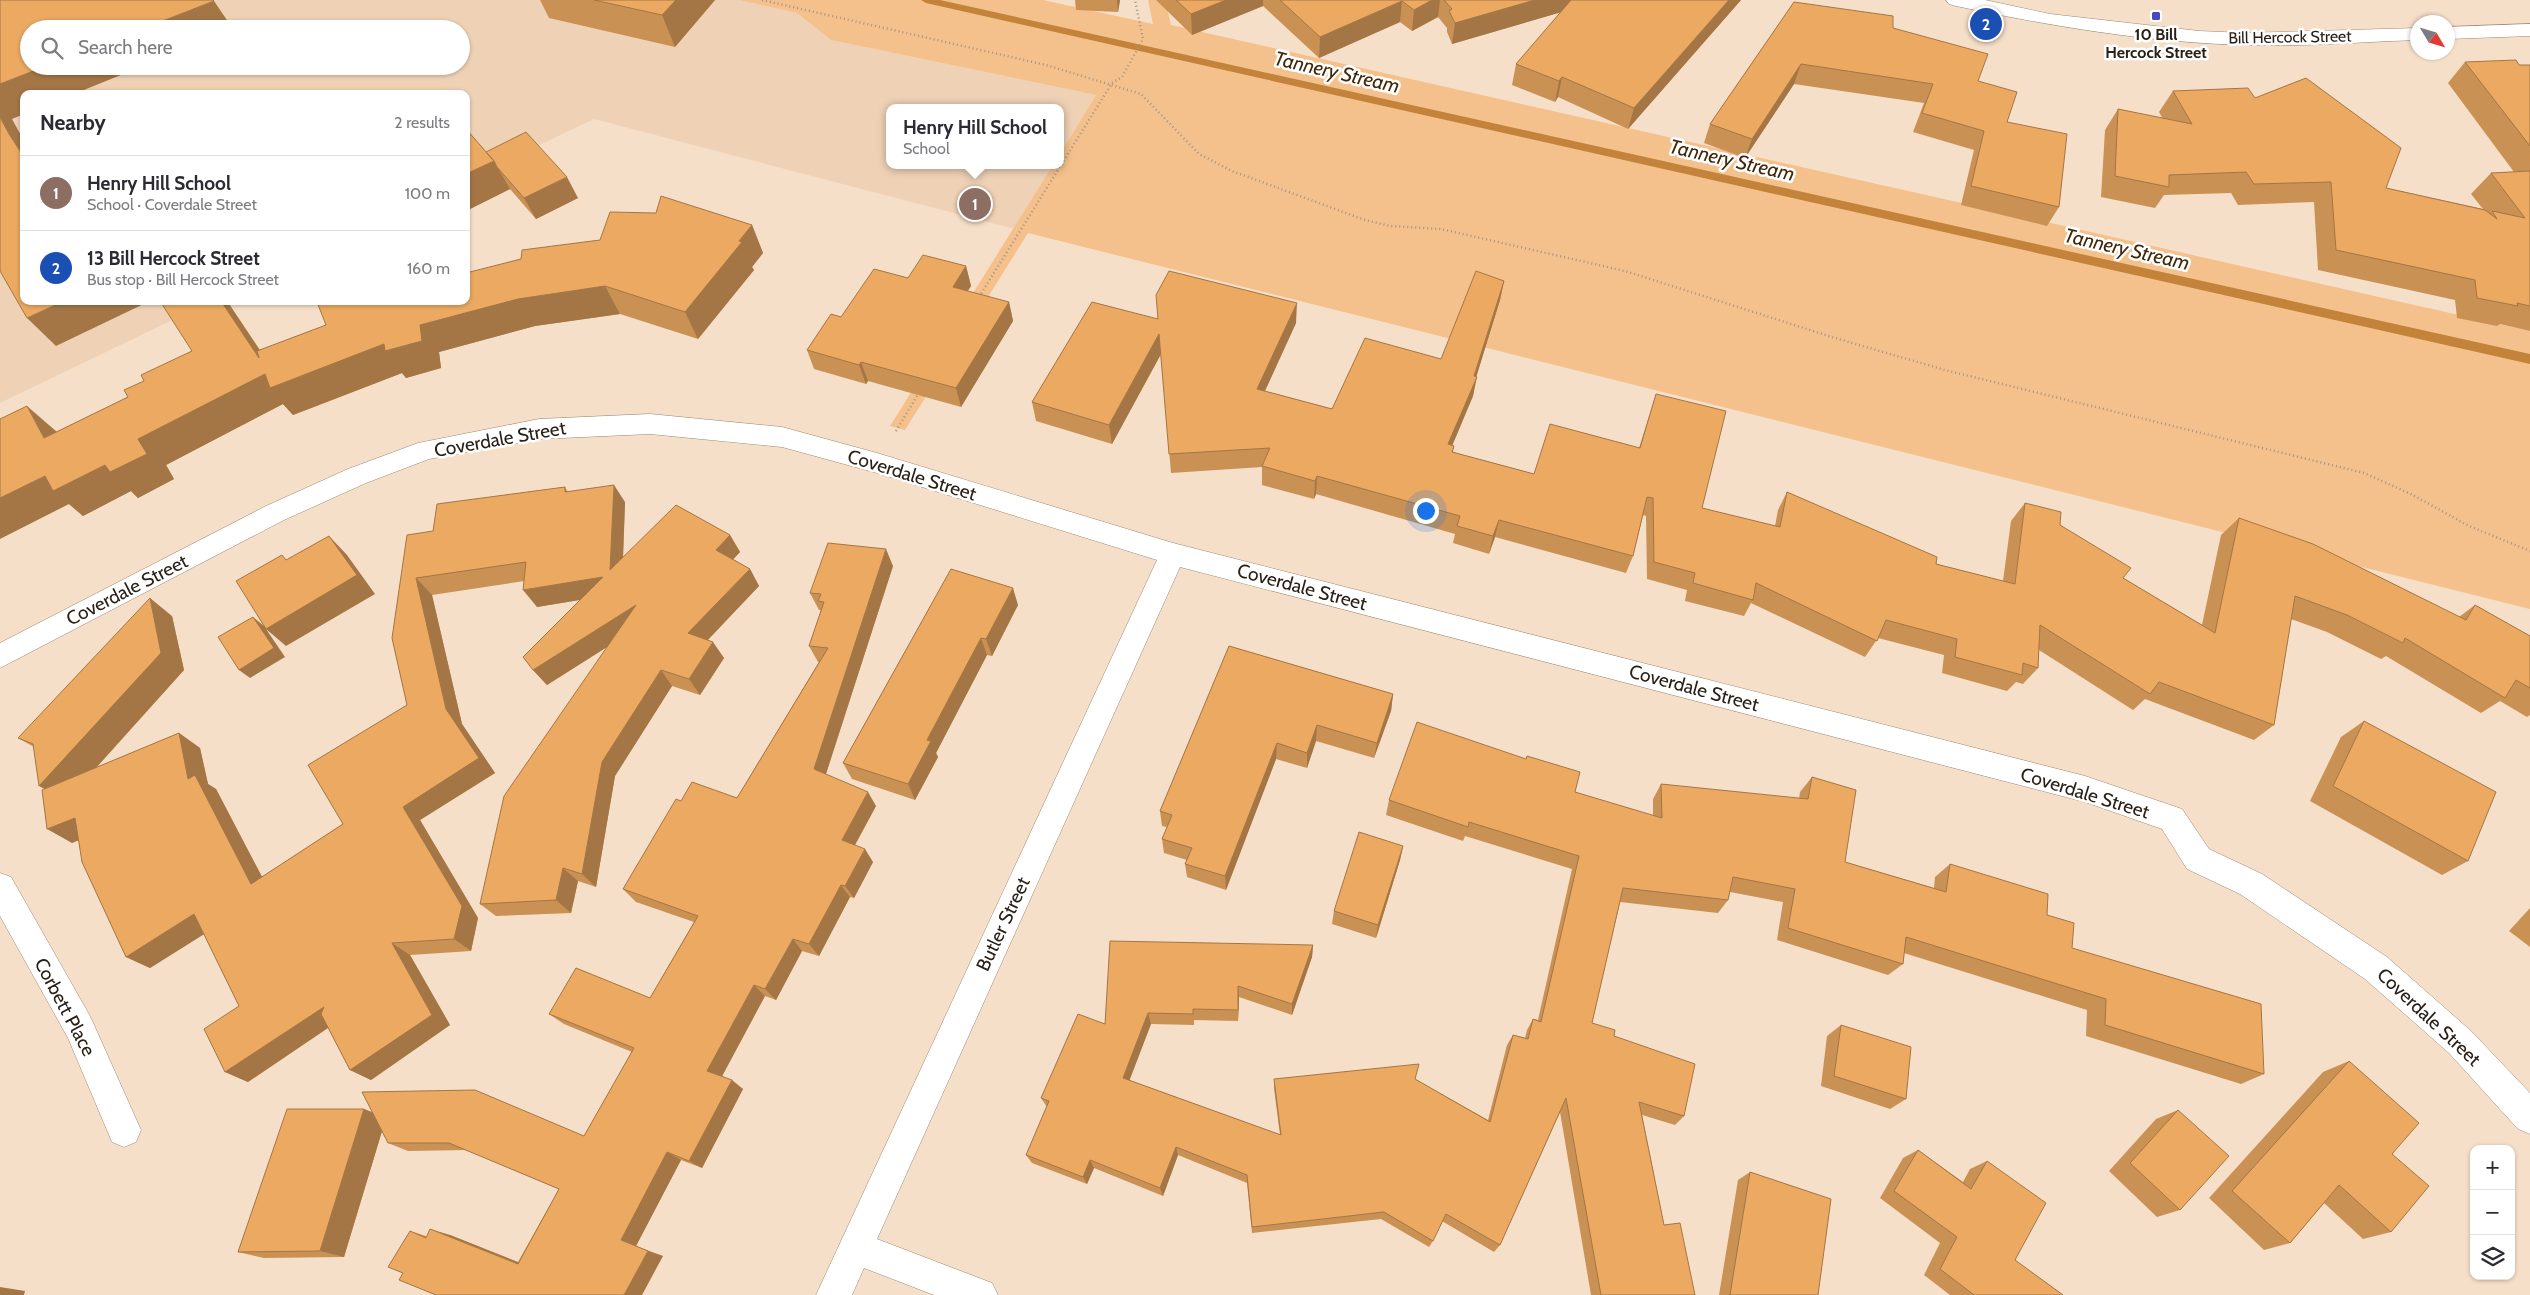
<!DOCTYPE html>
<html lang="en">
<head>
<meta charset="utf-8">
<style>
	body { margin:0; font-family:Cabin,sans-serif; background:#f7f7f7; color:#2b2b33 }
	.controls { position:absolute; right:15px; bottom:15px; display:grid; overflow:hidden; border-radius:10px; box-shadow:0 1px 4px #0004 }
	.controls button { width:45px; height:45px; display:grid; place-items:center; padding:0; border:0; border-bottom:1px solid #e1e1e2; background:#fff; color:#2b2b33; font:25px sans-serif }
	.compass { position:absolute; left:2410px; top:15px; width:45px; height:45px; border-radius:50%; background:#fff; box-shadow:0 1px 4px #0004; rotate:128deg }
	.you { position:absolute; left:1425px; top:510px; width:18px; height:18px; margin:-12px; border:4px solid #fff; border-radius:50%; background:#1a73e8; box-shadow:0 0 0 8px #1a73e833 }
	.badge { display:grid; place-items:center; width:32px; height:32px; border-radius:50%; background:#0b8043; color:#fff; font-size:16px; font-weight:700 }
	.pin { position:absolute; translate:-50% -50%; border:2px solid #fff; box-shadow:0 1px 5px #0006 }
	.popup { position:absolute; left:886px; top:104px; width:178px; height:65px; box-sizing:border-box; display:grid; place-content:center; border-radius:10px; background:#fff; filter:drop-shadow(0 1px 4px #0005); font-size:16px; white-space:nowrap; color:#7c7c81 }
	.popup b { font-size:19px; color:#2b2b33 }
	.popup::after { content:''; position:absolute; left:50%; top:100%; margin-left:-10px; border:10px solid transparent; border-top-color:#fff }
	.list { margin:0; padding:0; list-style:none }
	h2 { display:flex; justify-content:space-between; align-items:center; height:65px; margin:0; padding:0 20px; font-size:21px }
	h2 small { font-size:16px; font-weight:400; color:#7c7c81 }
	.list li { display:grid; grid-template-columns:32px 1fr auto; gap:15px; align-items:center; box-sizing:border-box; height:75px; padding:0 20px; border-top:1px solid #e1e1e2 }
	.list b { display:block; font-size:19px; white-space:nowrap }
	.list p { margin:0; font-size:16px; white-space:nowrap; color:#7c7c81 }
	.list em { font-size:16px; font-style:normal; color:#7c7c81 }
	.icon { flex:none; width:28px; height:28px; fill:none; stroke:currentColor; stroke-width:2; stroke-linecap:round; stroke-linejoin:round }
	.map { position:relative; flex:none; width:2530px; height:1295px; overflow:hidden }
	.search { position:absolute; background:#fff; box-shadow:0 1px 4px #0004; left:20px; top:20px; width:450px; height:55px; display:flex; align-items:center; gap:12px; box-sizing:border-box; padding:0 18px; border-radius:28px; color:#7c7c81; font-size:19px }
	.panel { position:absolute; background:#fff; box-shadow:0 1px 4px #0004; left:20px; top:90px; width:450px; height:215px; border-radius:10px }
	.map>svg:first-child { display:block }
	.built { fill:#efd2b6; fill-rule:evenodd }
	.green { fill:#f4c18c }
	.lines { fill:none; stroke-linecap:round; stroke-linejoin:round }
	.stream { fill:#c3833b; fill-rule:evenodd }
	.street-casing { stroke:#9e8873; stroke-width:1 }
	.secondary-casing { stroke:#9e8873; stroke-width:1 }
	.path { stroke:#a49382; stroke-width:2.5; stroke-dasharray:1 3; stroke-linecap:butt }
	.street { fill:#fff; fill-rule:evenodd }
	.secondary { fill:#fff; fill-rule:evenodd }
	.wall { fill:#ca9154 }
	.shaded-wall { fill:#a47645 }
	.building { fill:#eba962; stroke:#a47645 }
	.poi-dot { fill:#4849bf; stroke:#fff; stroke-width:2 }
	.labels { text-anchor:middle; dominant-baseline:central; stroke-width:5; stroke-linejoin:round; paint-order:stroke }
	.far-poi-label { font-size:16px; font-weight:bold; fill:#292118; stroke:#fff }
	.far-street-label { font-size:16px; fill:#292118; stroke:#fff }
	.street-label { font-size:19px; fill:#292118; stroke:#fff }
	.water-label { font-size:20px; font-style:italic; fill:#422808; stroke:#fff }
</style>
</head>
<body>
<div class="map">
<svg width="2530" height="1295" viewBox="0 0 2530 1295">
	<rect width="100%" height="100%" fill="#f6dfc8"/>
	<!-- built -->
	<path class="built" d="M0 0H739L797 13 831 40 1096 95 1060 154V108H890V165H1053L1015 229 594 119 466 180V94H24V301H212L0 403ZM29 29H461V66H29Z"/>
	<!-- green -->
	<path class="green" d="M739 0H1043L1153 24 1148 0H1165L1171 25 2530 331V609L1028 233 905 430 890 426 1053 165H1060V154L1096 95 831 40 797 13Z"/>
	<g class="lines">
		<!-- stream -->
		<path class="stream" d="M921 0H940L2530 354V364L926 3Z"/>
		<defs>
			<path id="street" d="M650 414 782 427 877 453 1173 543 2085 776 2182 809 2209 849 2262 874 2387 957 2471 1031 2530 1093V1134L2518 1129 2449 1053 2365 979 2240 894 2187 869 2162 829 2085 802 1180 567 877 1239 992 1283 998 1295H934L864 1268 852 1295H816L1157 560 877 473 782 447 650 434 539 439 429 459 366 483 284 520 0 668V643L266 506 348 469 418 443 539 419Z
				M0 873 11 877 90 1016 141 1130 136 1142 124 1147 112 1142 68 1038 0 916Z"/>
			<path id="secondary" d="M1946 0H1985L2050 14 2199 31 2245 33 2418 28V40C2359 42 2300 47 2242 45 2146 42 2050 26 1956 6L1949 4Z
				M2530 24V36L2448 39V27Z"/>
		</defs>
		<!-- street casing -->
		<use href="#street" class="street-casing"/>
		<!-- secondary casing -->
		<use href="#secondary" class="secondary-casing"/>
		<!-- path -->
		<path class="path" d="M762 0 1046 65 1141 94 1199 154 1232 171 1365 220 1390 226 1441 229 1625 271 1835 338 1945 370 2364 473 2411 494 2469 526 2530 551
			M979 297 1112 83 1122 77 1143 39 1135 0
			M896 431 920 391"/>
		<!-- street -->
		<use href="#street" class="street"/>
		<!-- secondary -->
		<use href="#secondary" class="secondary"/>
	</g>
	<!-- wall -->
	<path class="wall" d="M540 0H715L675 47 549 18Z
		M1075 0H1120L1118 12 1076 10Z
		M1156 0H1741L1628 129 1558 97 1555 102 1512 85 1516 64 1561 12 1452 44 1447 32V28L1438 17 1412 31 1400 22 1319 58 1263 6 1192 35Z
		M1794 2 1893 28 1978 81 2007 122 2059 207 2047 226 1961 205 1974 150 1913 132 1924 103 1794 84 1745 158 1704 143 1710 124Z
		M2465 62 2519 65H2530V331L2500 324 2497 326 2457 318 2455 300 2318 270 2314 202 2238 205 2231 193 2164 195 2155 208 2101 197 2105 130 2118 109 2163 119 2159 112 2173 91 2255 98 2386 188 2483 209 2471 194 2491 173 2514 172 2448 83Z
		M466 129 486 152 578 198 536 219 510 189 466 211Z
		M752 225 763 253 752 267 754 270 698 339 620 314 535 326 439 352 441 368 406 378 402 373 293 415 283 404 166 465 174 479 138 498 131 491 83 516 69 504 56 432 128 397 144 381 192 351 227 301 260 350Z
		M966 266 971 286 967 291 1009 302 1013 321 961 407 868 381 866 384 814 369 807 350 841 317 908 278Z
		M1504 281 1500 300 1476 377 1473 396 1452 445 1454 446 1453 452 1534 474 1639 448 1650 413 1656 394 1702 508 1775 526 1778 510 1787 492 1936 564 2003 581 2011 521 2025 503 2060 525 2123 578 2202 625 2221 535 2239 518 2459 617 2475 605 2530 636V715L2527 717 2500 701 2481 713 2386 656 2381 659 2327 632 2291 619 2274 725 2254 740 2145 699 2133 710 2039 650 2038 668 2023 684 2016 682 2007 691 1942 673 1944 655 1878 638 1865 657 1751 603 1744 616 1685 601 1687 590 1647 579 1646 516 1643 515 1633 556 1626 573 1495 537 1489 554 1453 543 1455 534 1316 494 1314 499 1262 485V467L1171 473 1161 354 1112 444 1036 421 1032 402 1158 319 1296 323 1265 391 1332 409 1441 359Z
		M565 487 568 492 625 502 623 557 730 535 740 552 733 559 750 569 759 586 708 640 724 658 700 695 672 686 615 776 596 887 578 881 571 913 496 916 480 904 607 647 547 685 533 670 580 600 537 607 524 581 432 595 462 724 495 773 420 820 478 918 471 951 410 955 450 1025 371 1080 350 1070 328 1028 248 1082 225 1072 239 1006 204 934 150 968 126 957 78 840 72 843 45 789 34 747 18 738 172 616 184 670 96 768 179 733 200 748 208 784 216 789 262 877 343 824 407 705 392 638 433 531Z
		M893 566 826 774 876 806 855 845 873 862 854 898 850 897 819 956 802 951 776 1000 765 996 722 1076 743 1089 702 1168 681 1160 636 1246 663 1256 403 1273 410 1231 426 1236 450 1235 518 1262 559 1189 468 1150 408 1151 388 1143 382 1131 344 1257 264 1258 238 1252 364 1109 372 1112 584 1136 632 1052 564 1024 549 1014 650 998 694 922 636 902 623 889 681 801 737 798 819 662H818L809 646 821 610H819L810 593Z
		M951 569 1018 605 992 656 987 655 936 753 938 757 915 800 852 779 843 763Z
		M1229 646 1393 694 1391 711 1374 758 1316 741 1307 768 1276 759 1226 890 1187 877 1185 864 1187 860 1164 853 1162 839 1167 827 1162 826 1160 811Z
		M2364 721 2468 861 2442 875 2310 801 2341 737Z
		M1812 777 1845 862 1934 888 1935 877 1950 864 2047 915 2072 948 2264 1074 2241 1084 2086 1036 2087 1010 1904 953 1903 964 1888 975 1777 940 1783 902 1730 892 1728 900 1718 913 1620 902 1592 1023 1614 1036 1684 1116 1675 1125 1642 1115 1664 1225 1695 1295H1591L1560 1112 1500 1245 1494 1252 1442 1221 1433 1241 1429 1247 1381 1219 1252 1233 1247 1183 1178 1155 1163 1196 1094 1168 1087 1184 1032 1163 1026 1155 1047 1107 1041 1098 1105 1024 1313 945 1312 957 1292 1015 1239 997 1238 1021 1194 1020V1025L1151 1024 1129 1080 1280 1135 1274 1089V1079H1415L1488 1120 1507 1045 1513 1035 1525 1038 1527 1030 1533 1019 1538 1020 1572 869 1465 836 1463 841 1386 815 1389 800 1575 792 1653 816V799L1661 784 1799 799 1800 792Z
		M1403 846 1400 860 1376 938 1332 924 1334 911Z
		M2530 908V947L2509 931Z
		M1841 1025 1906 1099 1890 1109 1821 1086 1827 1036Z
		M2349 1061 2392 1154 2391 1232 2363 1239 2324 1203 2290 1243 2264 1250 2209 1198 2323 1072Z
		M2178 1110 2180 1210 2157 1217 2109 1171 2156 1119Z
		M1918 1150 1963 1182 1970 1169 1987 1161 2015 1260 2063 1295H1950L1924 1275 1940 1243 1880 1198 1903 1158Z
		M1750 1172 1818 1295H1719L1738 1180Z"/>
	<!-- shaded-wall -->
	<path class="shaded-wall" d="M676 0H715L675 47 662 15Z
		M1117 0H1120L1118 12Z
		M1226 0H1263V6L1192 35 1191 14Z
		M1432 0H1440L1438 17 1412 31 1414 10Z
		M1535 0H1581L1579 7 1452 44 1455 23Z
		M1729 0H1741L1628 129 1634 108Z
		M214 1 233 29H142Z
		M1402 1 1400 22 1319 58 1320 37Z
		M1801 64 1794 84 1745 158 1752 139Z
		M46 66H143L74 94H24V114L12 119 24 141V157L9 134 0 117V84Z
		M1562 77 1558 97 1555 102 1559 81Z
		M494 161 510 189 466 211V174Z
		M567 177 578 198 536 219 524 198Z
		M752 225 763 253 752 267 754 270 698 339 685 312Z
		M966 266 971 286 958 307 953 287Z
		M1504 281 1500 300 1475 381 1477 377 1473 396 1445 463 1448 444 1474 376Z
		M605 286 620 314 535 326 439 352 441 368 406 378 402 373 293 415 283 404 166 465 174 479 138 498 131 491 83 516 69 504 0 539V498L45 476 138 439 265 374 259 358 221 301H227L282 384 420 325 518 299Z
		M64 301H150L56 346 27 318Z
		M1009 302 1013 321 961 407 956 388Z
		M1297 303 1296 323 1257 408V389Z
		M1159 334 1161 354 1112 444 1109 425Z
		M861 362 868 381 866 384 859 365Z
		M27 406 57 432 44 438Z
		M1317 476 1316 494 1314 499 1315 481Z
		M614 485 625 502 622 587 610 570Z
		M1499 520 1495 537 1489 554 1493 536Z
		M730 535 740 552 726 567 716 550Z
		M329 536 347 555 375 594 286 646 266 629 285 657 250 678 239 670 253 617 264 626Z
		M886 549 893 566 823 783 814 769Z
		M750 569 759 586 699 649 688 633Z
		M603 577 615 594 537 607 523 590Z
		M416 578 432 595 462 724 495 773 420 820 478 918 471 951 454 939 403 807 446 709Z
		M1013 588 1018 605 992 656 986 639Z
		M150 598 172 616 184 670 66 801 39 786Z
		M636 605 648 621 547 685 533 670Z
		M981 638 987 655 936 753 938 757 915 800 908 784 927 740Z
		M713 642 724 658 700 695 689 679Z
		M661 670 672 686 615 776 596 887 582 874 602 762Z
		M1393 694 1391 711 1374 758 1377 743Z
		M1317 725 1316 741 1307 768V753Z
		M179 733 200 748 208 784 216 789 272 896 251 884 188 779Z
		M1277 743 1276 759 1226 890 1225 876Z
		M868 792 876 806 850 854 842 840Z
		M75 818 99 832 72 843 47 829Z
		M1403 846 1400 860 1376 938 1378 925Z
		M865 849 873 862 854 898 845 886Z
		M563 868 578 881 571 913 556 900Z
		M841 885 850 897 819 956 809 944Z
		M194 914 217 926 150 968 126 957Z
		M793 939 802 951 776 1000 765 989Z
		M392 943 410 955 450 1025 371 1080 350 1070Z
		M1313 945 1312 957 1292 1015V1004Z
		M754 985 765 996 720 1080 707 1071Z
		M1238 986 1239 997 1238 1021Z
		M324 1007 344 1017 248 1082 225 1072Z
		M1148 1013 1151 1024 1127 1087 1123 1078Z
		M732 1080 743 1089 702 1168 689 1161Z
		M364 1109 386 1118 344 1257 320 1251Z
		M1176 1147 1178 1155 1163 1196 1160 1188Z
		M667 1152 681 1160 636 1246 621 1240Z
		M1090 1160 1094 1168 1087 1184 1083 1177Z
		M430 1229 450 1235 535 1269 518 1264Z
		M648 1251 663 1256 642 1295H624Z
		M0 1287 25 1291 24 1295H0Z"/>
	<!-- building -->
	<path class="building" d="M0 0H213L214 1 142 29H29V66H46L0 84Z
		M594 0H676L662 15Z
		M1176 0H1226L1191 14Z
		M1280 0H1432L1414 10 1402 1 1320 37Z
		M1444 0H1535L1455 23 1449 11 1452 9Z
		M1571 0H1729L1634 108 1562 77 1559 81 1516 64Z
		M1794 2 1893 16V28L1988 54 1978 81 2017 92 2007 122 2067 134 2059 207 1971 186 1984 131 1922 113 1933 84 1801 64 1752 139 1710 124Z
		M2516 60 2519 65H2530V146L2465 62Z
		M2306 78 2401 148 2386 188 2485 210 2497 219 2492 211 2525 218 2491 173 2530 171V306L2517 303 2518 306 2477 298 2475 280 2336 250 2331 182 2254 184 2246 172 2169 175V187L2115 176 2118 109 2192 124 2173 91 2248 88 2255 98Z
		M0 117 9 134 24 157V301H64L27 318 0 271Z
		M466 129 494 161 466 174Z
		M526 132 567 177 524 198 497 167 494 161 486 152Z
		M661 196 752 225 739 241 742 242 685 312 605 286 518 299 420 325 422 341 385 351 384 344 270 388 265 374 138 439 147 454 110 472 105 465 53 491 45 476 0 498V419L27 406 44 438 128 397 124 390 144 381 141 375 192 351 160 301H221L259 358 257 351 326 325 317 302 466 301V273L521 259 522 250 600 240 610 212 656 213Z
		M923 255 966 266 953 287 1009 302 956 388 861 362 859 365 807 350 831 314 841 317 874 269 908 278Z
		M1169 271 1297 303 1257 389 1332 409 1365 338 1441 359 1476 271 1504 281 1474 376 1477 377 1448 444 1454 446 1452 452 1534 474 1550 424 1640 448 1656 394 1726 411 1702 508 1780 527 1787 492 1937 557 1936 564 2015 584 2025 503 2061 512 2060 525 2131 568 2123 578 2215 633 2239 518 2313 544 2466 620 2475 605 2530 636V688L2516 680 2505 698 2405 638 2403 643 2347 615 2295 596 2274 725 2159 682 2150 694 2040 625 2038 668 2023 663 2022 675 1955 657 1957 639 1886 620 1877 641 1756 583 1753 600 1693 583 1695 573 1654 562 1653 498 1647 497 1633 556 1499 520 1493 536 1457 526 1460 516 1317 476 1315 481 1262 466 1270 448 1169 454 1159 334 1109 425 1032 402 1092 302 1158 319 1156 295Z
		M614 485 610 570 676 505 730 535 716 550 750 569 688 633 713 642 689 679 661 670 602 762 582 874 563 868 556 900 480 904 504 796 636 605 533 670 523 657 603 577 523 590 526 562 416 578 446 709 479 758 403 807 462 906 454 939 392 943 432 1015 350 1070 321 1014 324 1007 225 1072 204 1029 239 1006 194 914 126 957 82 862 75 818 47 829 42 790 179 733 188 779 195 775 251 884 343 824 308 765 407 705 392 638 407 535 433 531 437 504 565 487V492Z
		M329 536 357 575 266 629 236 581 282 555 286 560Z
		M828 543 886 549 814 769 868 792 842 840 865 849 845 886 841 885 809 944 793 939 765 989 754 985 707 1071 732 1080 689 1161 667 1152 621 1240 648 1251 624 1295H436L399 1280 403 1273 388 1267 410 1231 426 1238 430 1229 518 1264 559 1189 449 1143H388L362 1092 475 1090 584 1136 634 1048 549 1014 576 968 650 998 698 916 623 889 676 799 681 801 692 782 737 798 828 648 809 646 824 602 818 601 821 594 810 593Z
		M951 569 1013 588 986 639 981 638 927 740 931 741 908 784 843 763Z
		M150 598 161 653 39 786 33 744 18 738Z
		M253 617 274 648 239 670 218 637Z
		M1229 646 1393 694 1377 743 1317 725 1307 753 1277 743 1225 876 1185 864 1192 848 1162 839 1172 815 1160 811Z
		M2364 721 2496 792 2468 861 2333 786Z
		M1417 722 1526 759 1527 756 1580 772 1575 792 1662 818 1661 784 1808 799 1812 777 1856 790 1845 862 1946 892 1950 864 2048 894 2047 915 2074 923 2072 948 2261 1004 2264 1074 2105 1025 2106 999 1906 937 1903 964 1788 928 1795 889 1733 877 1728 900 1623 888 1592 1023 1615 1030 1614 1036 1695 1064 1684 1116 1639 1102 1664 1225 1680 1223 1695 1295H1601L1566 1098 1500 1245 1446 1214 1433 1241 1384 1212 1252 1227 1247 1175 1176 1147 1160 1188 1090 1160 1083 1177 1026 1155 1049 1101 1041 1098 1078 1014 1105 1024 1110 941 1313 945 1292 1004 1238 986V1010L1193 1009V1014L1148 1013 1123 1078 1281 1135 1274 1079 1419 1064 1415 1079 1490 1122 1513 1035 1528 1039 1533 1019 1541 1022 1579 856 1469 822 1468 827 1389 800Z
		M1359 832 1403 846 1378 925 1334 911Z
		M1841 1025 1911 1047 1906 1099 1834 1076Z
		M2349 1061 2419 1123 2392 1154 2429 1186 2391 1232 2339 1185 2290 1243 2232 1191Z
		M287 1109H364L320 1251 238 1252Z
		M2178 1110 2229 1156 2180 1210 2130 1163Z
		M1918 1150 1971 1189 1987 1161 2046 1203 2015 1260 2063 1295H1974L1940 1269 1957 1237 1894 1191Z
		M1750 1172 1831 1199 1818 1295H1730Z"/>
	<!-- markers -->
	<rect class="poi-dot" x="2151" y="11" width="10" height="10" rx="2.5"/>
	<g class="labels">
		<!-- far-poi labels -->
		<g class="far-poi-label">
			<text x="2156" y="34">10 Bill<tspan x="2156" dy="18">Hercock Street</tspan></text>
		</g>
		<!-- far-street labels -->
		<g class="far-street-label">
			<text transform="translate(2290 37) rotate(-1)">Bill Hercock Street</text>
		</g>
		<!-- street labels -->
		<g class="street-label">
			<text transform="translate(500 439) rotate(-10)">Coverdale Street</text>
			<text transform="translate(912 475) rotate(17)">Coverdale Street</text>
			<text transform="translate(1302 587) rotate(15)">Coverdale Street</text>
			<text transform="translate(127 590) rotate(-27)">Coverdale Street</text>
			<text transform="translate(1694 688) rotate(15)">Coverdale Street</text>
			<text transform="translate(2085 793) rotate(17)">Coverdale Street</text>
			<text transform="translate(1003 924) rotate(-65)">Butler Street</text>
			<text transform="translate(65 1007) rotate(62)">Corbett Place</text>
			<text transform="translate(2429 1017) rotate(43)">Coverdale Street</text>
		</g>
		<!-- water labels -->
		<g class="water-label">
			<text transform="translate(1337 72) rotate(13)">Tannery Stream</text>
			<text transform="translate(1732 160) rotate(13)">Tannery Stream</text>
			<text transform="translate(2127 249) rotate(13)">Tannery Stream</text>
		</g>
	</g>
</svg>
<div class="controls">
<button>+</button>
<button>−</button>
<button><svg class="icon" aria-label="layers" viewBox="0 0 24 24"><path d="M12 4l9 5-9 5-9-5zM3 14l9 5 9-5"/></svg></button>
</div>
<svg class="compass" viewBox="-18 -18 36 36"><path d="M0-13l5 13h-10z" fill="#e53935"/><path d="M0 13l5-13h-10z" fill="#7c7c81"/></svg>
<div class="you"></div>
<div class="pin badge" style="left:975px;top:204px;background:#8d6e63">1</div>
<div class="popup"><b>Henry Hill School</b>School</div>
<div class="pin badge" style="left:1986px;top:24px;background:#1a4fb4">2</div>
<div class="search"><svg class="icon" aria-label="search" viewBox="0 0 24 24"><circle cx="10" cy="10" r="6"/><path d="M15 15l6 6"/></svg>Search here</div>
<section class="panel">
<h2>Nearby<small>2 results</small></h2>
<ul class="list">
<li><span class="badge" style="background:#8d6e63">1</span><div><b>Henry Hill School</b><p>School · Coverdale Street</p></div><em>100 m</em></li>
<li><span class="badge" style="background:#1a4fb4">2</span><div><b>13 Bill Hercock Street</b><p>Bus stop · Bill Hercock Street</p></div><em>160 m</em></li>
</ul>
</section>
</div>
</body>
</html>
